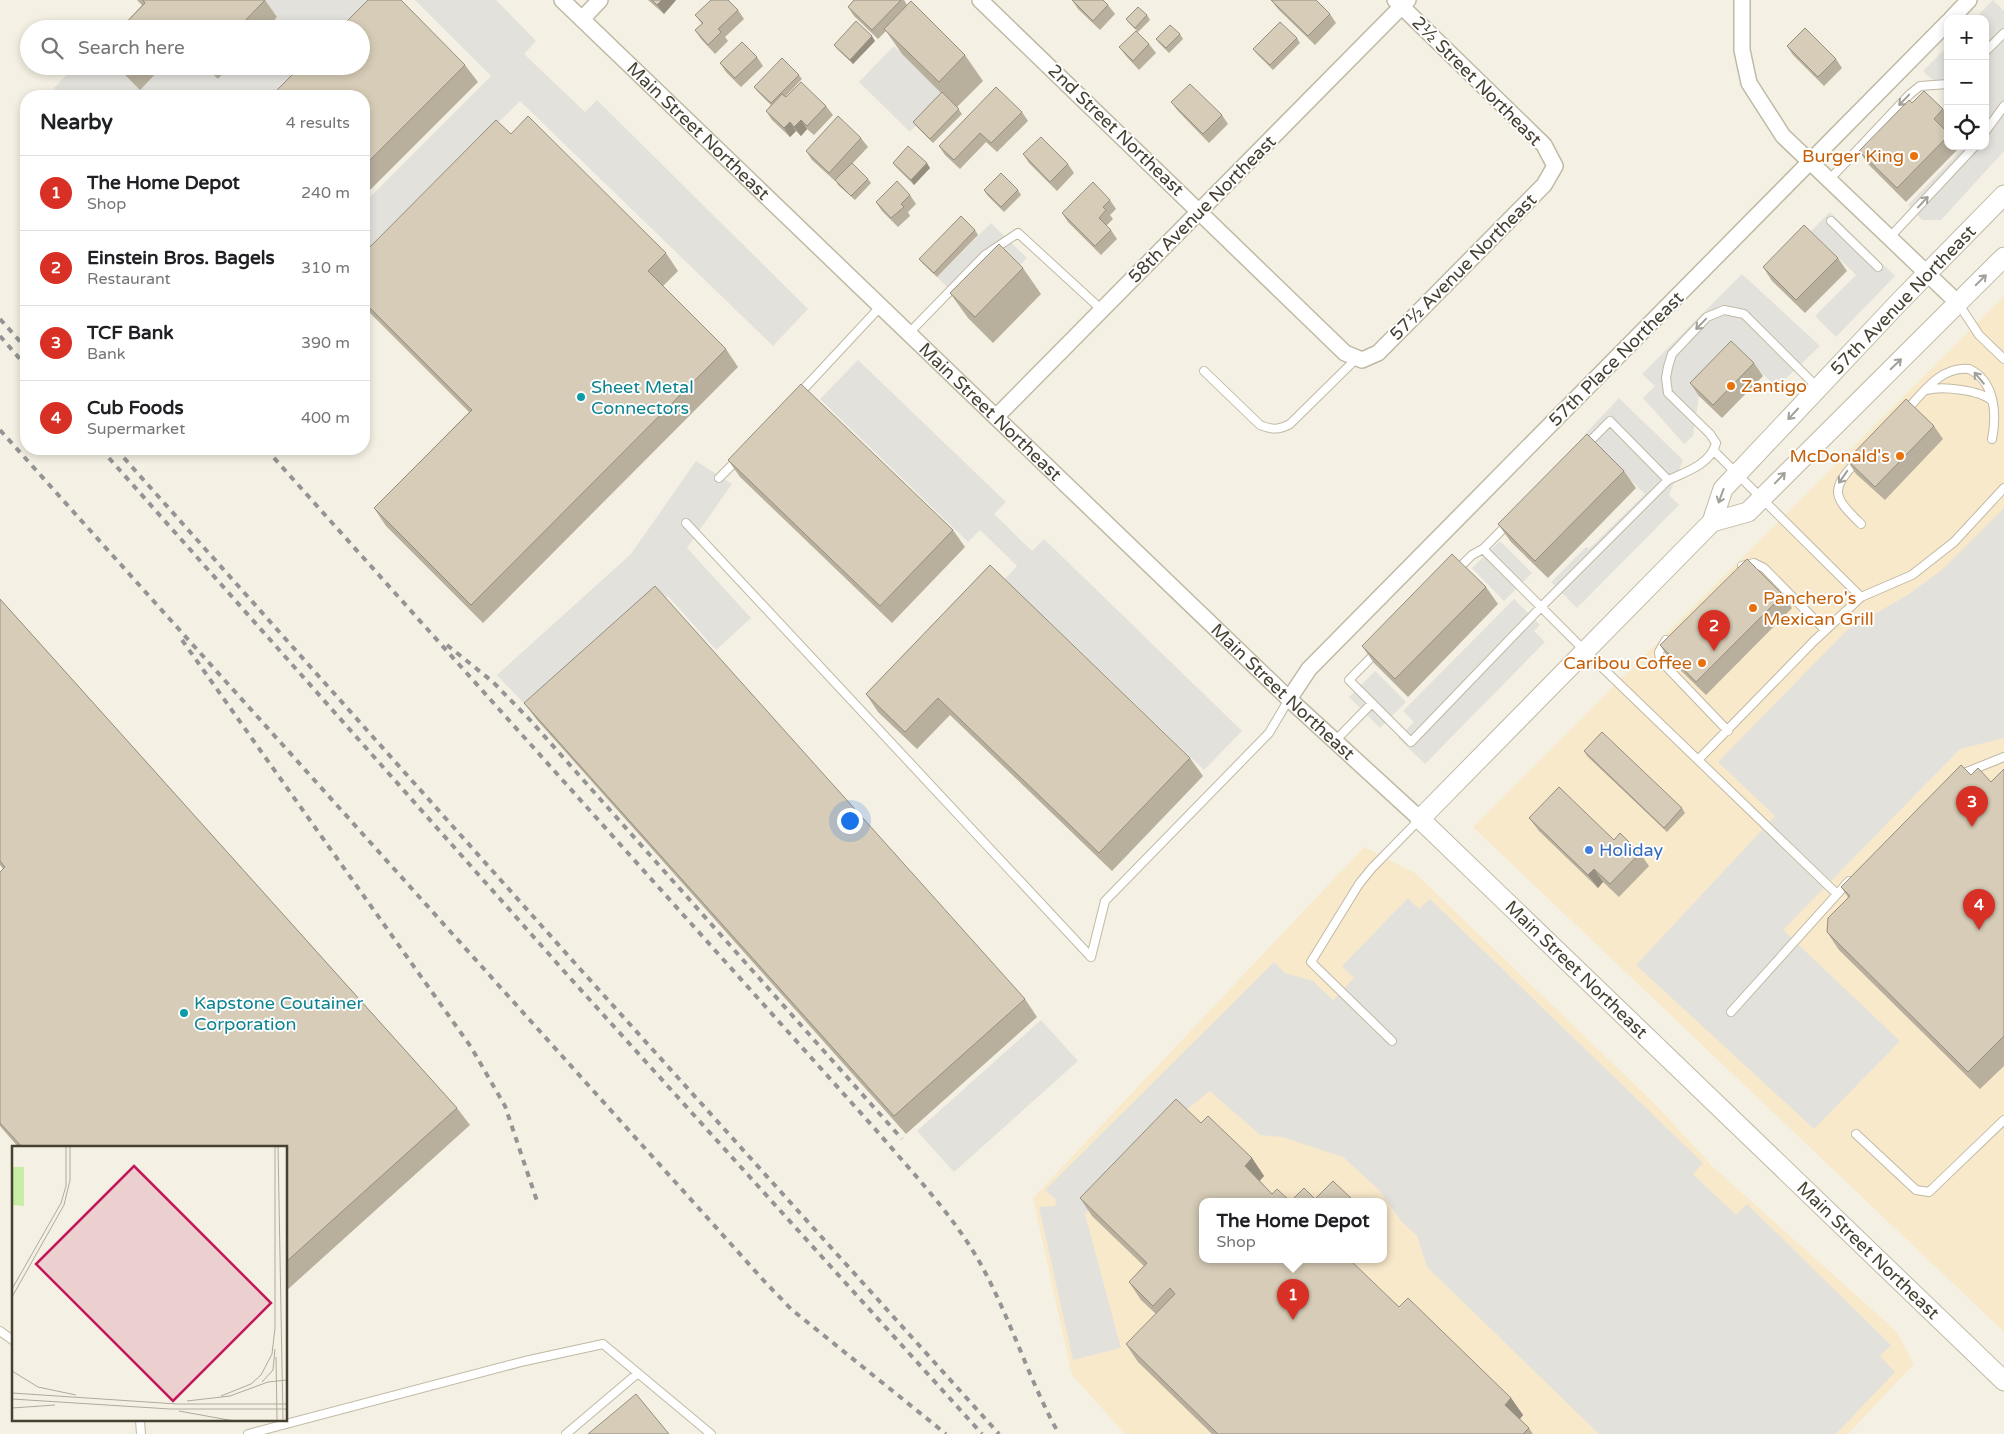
<!DOCTYPE html>
<html lang="en">
<head>
<meta charset="utf-8">
<style>
	body { margin:0; font-family:"Varela Round",sans-serif; background:#f2f2f2; color:#202124 }
	.controls { position:absolute; right:15px; top:15px; display:grid; overflow:hidden; border-radius:10px; box-shadow:0 2px 8px #0003 }
	.controls button { width:45px; height:45px; display:grid; place-items:center; padding:0; border:0; border-bottom:1px solid #e0e0e0; background:#fff; color:#202124; font:25px sans-serif }
	.you { position:absolute; left:849px; top:820px; width:18px; height:18px; margin:-12px; border:4px solid #fff; border-radius:50%; background:#1a73e8; box-shadow:0 0 0 8px #1a73e833 }
	.badge { display:grid; place-items:center; width:32px; height:32px; border-radius:50%; background:#d93025; color:#fff; font-size:16px; font-weight:700 }
	.pin { position:absolute; translate:-50% -41px; filter:drop-shadow(0 1px 2px #0008) }
	.pin::after { content:''; position:absolute; top:26px; width:18px; height:15px; background:inherit; clip-path:polygon(0 0,100% 0,50% 100%) }
	.popup { position:absolute; left:1199px; top:1198px; width:188px; height:65px; box-sizing:border-box; display:grid; place-content:center; border-radius:10px; background:#fff; filter:drop-shadow(0 1px 4px #0005); font-size:16px; white-space:nowrap; color:#757577 }
	.popup b { font-size:19px; color:#202124 }
	.popup::after { content:''; position:absolute; left:50%; top:100%; margin-left:-10px; border:10px solid transparent; border-top-color:#fff }
	.list { margin:0; padding:0; list-style:none }
	h2 { display:flex; justify-content:space-between; align-items:center; height:65px; margin:0; padding:0 20px; font-size:21px }
	h2 small { font-size:16px; font-weight:400; color:#757577 }
	.list li { display:grid; grid-template-columns:32px 1fr auto; gap:15px; align-items:center; box-sizing:border-box; height:75px; padding:0 20px; border-top:1px solid #e0e0e0 }
	.list b { display:block; font-size:19px; white-space:nowrap }
	.list p { margin:0; font-size:16px; white-space:nowrap; color:#757577 }
	.list em { font-size:16px; font-style:normal; color:#757577 }
	.icon { flex:none; width:28px; height:28px; fill:none; stroke:currentColor; stroke-width:2; stroke-linecap:round; stroke-linejoin:round }
	.map { position:relative; flex:none; width:2004px; height:1434px; overflow:hidden }
	.search { position:absolute; background:#fff; box-shadow:0 2px 8px #0003; left:20px; top:20px; width:350px; height:55px; display:flex; align-items:center; gap:12px; box-sizing:border-box; padding:0 18px; border-radius:28px; color:#757577; font-size:19px }
	.panel { position:absolute; background:#fff; box-shadow:0 2px 8px #0003; left:20px; top:90px; width:350px; height:365px; border-radius:20px }
	.map>svg:first-child { display:block }
	.commercial { fill:#f9e9cb; fill-rule:evenodd }
	.parking { fill:#e3e1dc }
	.lines { fill:none; stroke-linecap:round; stroke-linejoin:round }
	.service-casing { stroke:#c0b9a4; stroke-width:10 }
	.minor-casing { stroke:#c0b9a4; stroke-width:18 }
	.tertiary-casing { stroke:#c0b9a4; stroke-width:21 }
	.service { stroke:#fff; stroke-width:8 }
	.minor { stroke:#fff; stroke-width:15 }
	.tertiary { stroke:#fff; stroke-width:19 }
	.rail { stroke:#949494; stroke-width:4; stroke-dasharray:6 6; stroke-linecap:butt }
	.wall { fill:#b8af9d }
	.shaded-wall { fill:#968f80 }
	.building { fill:#d6ccb7; stroke:#968f80 }
	.oneway { stroke:#a2a098 }
	.food-dot { fill:#e8710a; stroke:#fff; stroke-width:2 }
	.culture-dot { fill:#0f9aa8; stroke:#fff; stroke-width:2 }
	.shop-dot { fill:#3f7fe0; stroke:#fff; stroke-width:2 }
	.labels { text-anchor:middle; dominant-baseline:central; stroke-width:4; stroke-linejoin:round; paint-order:stroke }
	.street-label { font-size:18px; fill:#464032; stroke:#fff }
	.food-label { font-size:18px; fill:#c56008; stroke:#fff; text-anchor:end }
	.culture-label { font-size:18px; fill:#0d838f; stroke:#fff; text-anchor:start }
	.shop-label { font-size:18px; fill:#366cbe; stroke:#fff; text-anchor:start }
	.inset-road { fill:none; stroke:#aeaa9c; stroke-width:1 }
	.view { fill:#c2185b; fill-opacity:0.15; stroke:#c2185b; stroke-width:2.5 }
	.inset-edge { fill:none; stroke:#464032; stroke-width:2.5 }
</style>
</head>
<body>
<div class="map">
<svg width="2004" height="1434" viewBox="0 0 2004 1434">
	<rect width="100%" height="100%" fill="#f4f0e3"/>
	<!-- commercial -->
	<path class="commercial" d="M2004 296V1332L1473 827Z
		M1364 847 1415 873 1655 1104 1712 1166 1896 1331 1914 1364 1848 1434H1125L1072 1375 1033 1198ZM1203 1201H1383V1259H1203Z"/>
	<!-- parking -->
	<path class="parking" d="M263 0H392L361 29H266L277 17Z
		M415 0H496L536 41 524 54 585 112 597 100 808 309 773 346 520 101 364 257V203L491 76Z
		M1993 0 2004 11V151L1941 220H1922L1908 205 1965 146H1985V19H1974Z
		M894 46 945 96 910 132 859 82Z
		M1948 46V94L1923 71Z
		M75 66H116L140 89 163 66H204L218 79 230 66H326L296 96H62L54 88Z
		M1830 212 1895 276 1836 337 1815 316 1856 275 1811 231Z
		M991 223 1027 258 973 313 937 277Z
		M1742 274 1820 346 1777 387 1741 354 1699 396 1693 436 1684 444 1643 398 1655 386 1642 374Z
		M858 360 1006 502 994 514 1032 551 1044 539 1242 731 1204 770 1005 579 1017 566 980 530 968 542 820 399Z
		M1619 398 1683 460 1669 495 1679 505 1577 608 1551 582 1586 547 1589 549 1645 494 1584 435Z
		M696 461 732 484 687 548 751 618 716 650 668 596 535 715 497 675 631 554Z
		M2004 508V738L1960 749 1783 930 1900 1041 1814 1129 1636 965 1775 816 1718 762 1847 630 1906 596 1943 569Z
		M1500 541 1532 573 1504 601 1472 568Z
		M1514 599 1540 625 1534 631 1545 642 1425 764 1398 738 1414 722 1403 711Z
		M1375 671 1406 702 1380 728 1349 697Z
		M1408 898 1419 909 1430 899 1703 1163 1693 1174 1736 1215 1747 1204 1891 1345 1880 1356 1895 1372 1836 1434H1599L1427 1267 1417 1236 1400 1220 1380 1191 1343 1157 1282 1137 1260 1135 1210 1091 1185 1111 1085 1214 1121 1348 1073 1360 1039 1207 1055 1206 1056 1200 1045 1190 1274 962 1285 973 1313 981 1333 1000 1354 978 1342 966Z
		M1041 1020 1078 1061 954 1172 917 1131Z"/>
	<g class="lines">
		<defs>
			<path id="service" d="M1985 52 2004 33
				M1985 132 2004 106
				M1829 180 1910 94 1920 86 1948 84
				M1831 221 1878 267
				M1890 237 1975 146
				M1958 303 1979 335 2004 359
				M909 333 985 255 1018 233 1102 310
				M1204 371 1260 425C1272 430 1279 430 1290 424L1357 358
				M1927 390C1942 386 1981 390 1992 401
				M799 394 881 306
				M1906 411C1923 392 1941 366 1969 369 1995 381 1997 414 1992 439
				M1610 421 1668 480 1541 607 1411 742 1349 680 1463 564 1472 555 1483 549Z
				M1714 451 1861 597
				M1858 460C1829 490 1833 497 1861 524
				M719 478 738 459
				M1668 480C1686 472 1711 464 1716 443L1710 434 1668 393 1666 378 1668 367 1672 354 1707 317 1724 310 1744 314 1817 387
				M686 523 1091 957
				M1483 549 1585 651 1837 894
				M1742 566 1754 563 1764 568 1825 630
				M1666 640 1659 652 1660 660 1728 731
				M1335 741 1372 703
				M1698 760 1814 641 1861 597 1912 575 1954 542 2004 488
				M1959 775 2004 757
				M1091 957 1105 901 1269 733 1289 699
				M1731 1012 1849 881
				M1392 1041 1311 962 1359 884 1372 868 1420 819
				M1856 1134 1916 1190 1929 1192 2004 1120
				M0 1331 14 1341
				M140 1420 141 1434
				M248 1434 525 1361 603 1344 711 1434
				M566 1434 638 1373"/>
			<g id="minor">
				<path id="s1" d="M562 0 1289 699 1420 819"/>
				<path d="M980 0 1345 353 1362 360 1378 353 1544 185 1555 166 1544 145 1395 0"/>
				<path d="M1742 0V50L1749 83 1783 136 1958 303"/>
				<path d="M582 19 600 0"/>
				<path d="M1951 19 1969 0"/>
				<path d="M996 417 1408 0"/>
				<path d="M1289 699 1309 669 1948 22"/>
			</g>
			<g id="tertiary">
				<path id="s2" d="M2004 195 1901 300 1723 489 1712 522 1420 819 2004 1381"/>
				<path d="M1712 522 1748 512 2004 257"/>
			</g>
		</defs>
		<!-- service casing -->
		<use href="#service" class="service-casing"/>
		<!-- minor casing -->
		<use href="#minor" class="minor-casing"/>
		<!-- tertiary casing -->
		<use href="#tertiary" class="tertiary-casing"/>
		<!-- service -->
		<use href="#service" class="service"/>
		<!-- minor -->
		<use href="#minor" class="minor"/>
		<!-- tertiary -->
		<use href="#tertiary" class="tertiary"/>
		<!-- rail -->
		<path class="rail" d="M0 319 26 348
			M0 336 26 366
			M0 430 765 1282 791 1309 946 1434
			M101 449 571 979 982 1434
			M116 449 581 970 999 1434
			M266 449 876 1130C916 1177 961 1223 988 1278 1014 1329 1031 1384 1059 1434
			M182 640 471 1047 505 1106 538 1204
			M447 645 493 682 530 720 902 1139"/>
	</g>
	<!-- wall -->
	<path class="wall" d="M137 0H265L277 17 266 29H120L142 5Z
		M648 0H676L664 14Z
		M854 0H904L907 5 965 55 983 81 957 107 962 114 933 143 916 126 913 122 941 93 902 54 886 31 878 39 854 16 848 7Z
		M1072 0 1108 5 1115 14 1100 30 1078 9Z
		M1271 0 1330 14 1336 23 1315 45 1278 9Z
		M738 10 744 19 725 37 728 41 715 54 701 39 695 30 702 24 695 15Z
		M1147 15 1150 20 1138 32 1129 23 1126 19Z
		M1180 34 1183 39 1169 53 1159 43 1156 39Z
		M1297 38 1300 43 1273 70 1256 53 1253 49Z
		M875 41 853 64 837 49 834 45Z
		M1149 44 1156 53 1139 70 1126 56 1119 47Z
		M1787 46 1836 59 1842 68 1824 86 1793 55Z
		M757 57 763 66 741 87 726 72 720 63Z
		M465 65 478 82 364 196V96Z
		M116 66H163L140 90Z
		M204 66H230L218 79Z
		M799 75 802 79 785 97 826 106 833 115 814 135 807 129 801 136 796 131 790 137 772 120 766 111 771 105 757 91 754 87Z
		M1171 102 1222 115 1228 124 1209 143 1178 111Z
		M1912 103 1943 109 1948 116V128L1945 131 1948 133V146H1957L1959 148 1906 202 1869 165 1859 151Z
		M1022 112 1028 121 997 152 986 142 960 169 945 155 939 146Z
		M861 138 868 147 852 164 868 179 871 183 855 200 838 185 836 181H835L812 160 806 151Z
		M1023 154 1068 164 1074 173 1057 191 1029 163Z
		M893 163 930 168 914 185 896 167Z
		M984 190H1018L1021 195 1004 212 987 195Z
		M910 195 916 204 908 212 910 216 898 227 882 211 876 202Z
		M1110 200 1116 209 1110 215 1113 219 1106 226 1111 230 1117 239 1101 255 1068 222 1062 213Z
		M975 230 978 235 937 277 922 263 919 259Z
		M364 253H666L678 271 663 286 726 349 738 367 483 623 386 526 374 508 469 412 364 307Z
		M1838 258 1847 271 1805 313 1772 281 1763 267Z
		M1023 268 1041 294 993 343 968 318 950 293Z
		M1754 363 1763 376 1722 418 1699 396 1690 383Z
		M1934 426 1943 439 1885 500 1856 474 1847 460Z
		M728 460 953 530 965 547 892 623 740 477Z
		M1624 471 1636 488 1548 578 1511 542 1498 524Z
		M990 565 1190 758 1203 776 1112 871 950 715 917 749 878 712 866 694Z
		M1486 587 1498 604 1408 697 1374 663 1362 646Z
		M1783 595 1792 608 1706 695 1669 659 1660 645Z
		M0 599 457 1108 470 1125 286 1291V1148H19L0 1126V872L3 869 0 865Z
		M524 703 1025 999 1037 1017 906 1134 537 720Z
		M1584 751 1682 808 1685 813 1667 832 1587 756Z
		M2004 769V1066L1980 1089 1839 950 1827 932 1848 897 1841 887 1971 775 1991 782Z
		M1529 818 1614 840 1640 853 1649 866 1619 897 1603 882 1598 888 1539 831Z
		M1201 1123 1252 1158 1264 1176 1260 1181 1272 1194 1399 1307 1511 1398 1523 1415 1520 1419 1529 1428 1533 1434H1212L1138 1362 1126 1344 1156 1314 1141 1300 1129 1282 1144 1266 1092 1216 1080 1198Z"/>
	<!-- shaded-wall -->
	<path class="shaded-wall" d="M662 0H676L664 14 657 5Z
		M872 36 875 41 853 64 850 60Z
		M801 120 807 129 801 136 794 127Z
		M790 122 796 131 790 137 784 128Z
		M927 163 930 168 914 185 911 180Z
		M1594 869 1603 882 1598 888 1588 875Z
		M1252 1158 1264 1176 1257 1183 1245 1166Z
		M1511 1398 1523 1415 1517 1422 1505 1405Z"/>
	<!-- building -->
	<path class="building" d="M143 0H265L237 29H171L170 28V29H120L145 3Z
		M368 0H401L465 65 364 166V96H271L301 66H361V29H339Z
		M652 0H662L657 5Z
		M711 0H728L738 10 718 29 721 32 708 45 695 30 703 23 695 15Z
		M854 0H901L872 30 848 7Z
		M1072 0H1103L1108 5 1093 21Z
		M1271 0H1316L1330 14 1308 36Z
		M911 1 965 55 939 82 884 29Z
		M1138 7 1147 15 1135 28 1126 19Z
		M856 21 872 36 850 60 834 45Z
		M1280 22 1297 38 1270 65 1253 49Z
		M1170 25 1180 34 1166 48 1156 39Z
		M1805 28 1836 59 1818 77 1787 46Z
		M1136 31 1149 44 1133 61 1119 47Z
		M742 42 757 57 735 78 720 63Z
		M782 58 799 75 771 103 754 87Z
		M122 66H133L128 72Z
		M801 82 826 106 807 126 801 120 794 127 790 122 784 128 766 111 782 94 786 97Z
		M1190 84 1222 115 1203 134 1171 102Z
		M996 87 1022 112 991 143 980 133 954 160 939 146Z
		M1924 91 1943 109 1934 119 1948 133V136L1897 188 1859 151 1909 100 1912 103Z
		M942 92 959 109 930 139 913 122Z
		M528 116 666 253 648 271 726 349 471 605 374 508 472 410 364 302V253L496 120 511 134Z
		M838 116 861 138 829 173 806 151Z
		M1041 137 1068 164 1050 182 1023 154Z
		M908 146 927 163 911 180 893 163Z
		M852 163 868 179 851 196 835 180Z
		M1001 173 1018 190 1001 207 984 190Z
		M897 181 910 195 901 204 904 207 891 218 876 202Z
		M1093 182 1110 200 1103 207 1106 210 1099 218 1111 230 1095 246 1062 213Z
		M961 216 975 230 934 273 919 259Z
		M1804 225 1838 258 1796 300 1763 267Z
		M999 244 1023 268 975 317 950 293Z
		M1731 341 1754 363 1713 405 1690 383Z
		M801 384 953 530 880 606 728 460Z
		M1906 399 1934 426 1875 487 1847 460Z
		M1587 434 1624 471 1535 561 1498 524Z
		M1452 554 1486 587 1395 679 1362 646Z
		M1747 559 1783 595 1696 682 1660 645Z
		M990 565 1190 758 1099 853 938 698 905 732 866 694Z
		M655 586 1025 999 894 1116 524 703Z
		M0 599 457 1108 286 1262V1148H23L0 1123V872L5 867 0 861Z
		M1602 732 1682 808 1664 828 1584 751Z
		M1961 765 1971 775 1978 768 1991 782 2004 769V1036L1968 1072 1827 932 1828 918 1850 896 1841 887Z
		M1559 787 1614 840 1620 833 1640 853 1610 884 1594 869 1588 875 1529 818Z
		M1176 1099 1201 1123 1208 1116 1252 1158 1245 1166 1272 1194 1277 1189 1290 1201H1203V1259H1349L1399 1307 1408 1298 1511 1398 1505 1405 1529 1428 1523 1434H1218L1126 1344 1175 1294 1170 1288 1153 1306 1129 1282 1147 1263 1080 1198Z
		M1333 1181 1354 1201H1317L1315 1199Z
		M1304 1188 1317 1201H1291Z
		M636 1394 669 1434H588Z"/>
	<!-- one-way arrows -->
	<defs><path id="oneway-shaft" d="M-6 0H5M1.5-3L5.5 0L1.5 3" fill="none" stroke-width="1.6" stroke-linecap="round" stroke-linejoin="round" transform="scale(1.25)"/></defs>
	<g class="oneway">
		<use href="#oneway-shaft" transform="translate(1904 100) rotate(134)"/>
		<use href="#oneway-shaft" transform="translate(1923 202) rotate(-47)"/>
		<use href="#oneway-shaft" transform="translate(1981 280) rotate(-45)"/>
		<use href="#oneway-shaft" transform="translate(1701 324) rotate(134)"/>
		<use href="#oneway-shaft" transform="translate(1896 364) rotate(-44)"/>
		<use href="#oneway-shaft" transform="translate(1979 378) rotate(-130)"/>
		<use href="#oneway-shaft" transform="translate(1793 414) rotate(133)"/>
		<use href="#oneway-shaft" transform="translate(1843 477) rotate(125)"/>
		<use href="#oneway-shaft" transform="translate(1780 478) rotate(-46)"/>
		<use href="#oneway-shaft" transform="translate(1721 496) rotate(110)"/>
	</g>
	<!-- markers -->
	<g class="food-dot">
		<circle cx="1914" cy="156" r="5"/>
		<circle cx="1731" cy="386" r="5"/>
		<circle cx="1900" cy="456" r="5"/>
		<circle cx="1753" cy="608" r="5"/>
		<circle cx="1702" cy="663" r="5"/>
	</g>
	<g class="culture-dot">
		<circle cx="581" cy="397" r="5"/>
		<circle cx="184" cy="1013" r="5"/>
	</g>
	<circle class="shop-dot" cx="1589" cy="850" r="5"/>
	<g class="labels">
		<!-- street labels -->
		<g class="street-label">
			<text transform="translate(1477 81) rotate(45)">2½ Street Northeast</text>
			<text transform="translate(1116 130) rotate(44)">2nd Street Northeast</text>
			<text stroke="none"><textPath href="#s1" startOffset="189">Main Street Northeast</textPath></text>
			<text transform="translate(1202 209) rotate(-45)">58th Avenue Northeast</text>
			<text transform="translate(1463 267) rotate(-45)">57½ Avenue Northeast</text>
			<text transform="translate(1903 300) rotate(-46)">57th Avenue Northeast</text>
			<text transform="translate(1616 359) rotate(-45)">57th Place Northeast</text>
			<text stroke="none"><textPath href="#s1" startOffset="594">Main Street Northeast</textPath></text>
			<text stroke="none"><textPath href="#s1" startOffset="999">Main Street Northeast</textPath></text>
			<text stroke="none"><textPath href="#s2" startOffset="1075">Main Street Northeast</textPath></text>
			<text stroke="none"><textPath href="#s2" startOffset="1480">Main Street Northeast</textPath></text>
		</g>
		<!-- food labels -->
		<g class="food-label">
			<text x="1904" y="156">Burger King</text>
			<text x="1741" y="386" text-anchor="start">Zantigo</text>
			<text x="1890" y="456">McDonald's</text>
			<text x="1763" y="598" text-anchor="start">Panchero's<tspan x="1763" dy="21">Mexican Grill</tspan></text>
			<text x="1692" y="663">Caribou Coffee</text>
		</g>
		<!-- culture labels -->
		<g class="culture-label">
			<text x="591" y="387">Sheet Metal<tspan x="591" dy="21">Connectors</tspan></text>
			<text x="194" y="1003">Kapstone Coutainer<tspan x="194" dy="21">Corporation</tspan></text>
		</g>
		<!-- shop labels -->
		<g class="shop-label">
			<text x="1599" y="850">Holiday</text>
		</g>
	</g>
	<!-- overview -->
	<g transform="translate(12 1146)">
		<rect width="275" height="275" fill="#f4f0e3"/>
		<path d="M0 21H12V60L0 59Z" fill="#c8eda6"/>
		<path class="inset-road" d="M263 0V182M266 0 271 275M0 143 49 57 54 40V0M0 151 52 59 58 34V0M264 211 265 275M0 225 26 241 64 249M250 236 261 224 263 203M0 247 165 258H275M209 250 239 238 249 229 260 208 263 182M0 253 158 263H275M175 255 218 250 256 236 275 234M0 262 43 259M167 265 222 275"/>
		<path class="view" d="M122 20 259 157 161 255 24 118Z"/>
		<rect width="275" height="275" class="inset-edge"/>
	</g>
</svg>
<div class="controls">
<button>+</button>
<button>−</button>
<button><svg class="icon" aria-label="locate" viewBox="0 0 24 24"><circle cx="12" cy="12" r="6"/><path d="M12 2v4M12 18v4M2 12h4M18 12h4"/></svg></button>
</div>
<div class="you"></div>
<div class="pin badge" style="left:1293px;top:1320px">1</div>
<div class="popup"><b>The Home Depot</b>Shop</div>
<div class="pin badge" style="left:1714px;top:651px">2</div>
<div class="pin badge" style="left:1972px;top:827px">3</div>
<div class="pin badge" style="left:1979px;top:930px">4</div>
<div class="search"><svg class="icon" aria-label="search" viewBox="0 0 24 24"><circle cx="10" cy="10" r="6"/><path d="M15 15l6 6"/></svg>Search here</div>
<section class="panel">
<h2>Nearby<small>4 results</small></h2>
<ul class="list">
<li><span class="badge">1</span><div><b>The Home Depot</b><p>Shop</p></div><em>240 m</em></li>
<li><span class="badge">2</span><div><b>Einstein Bros. Bagels</b><p>Restaurant</p></div><em>310 m</em></li>
<li><span class="badge">3</span><div><b>TCF Bank</b><p>Bank</p></div><em>390 m</em></li>
<li><span class="badge">4</span><div><b>Cub Foods</b><p>Supermarket</p></div><em>400 m</em></li>
</ul>
</section>
</div>
</body>
</html>
